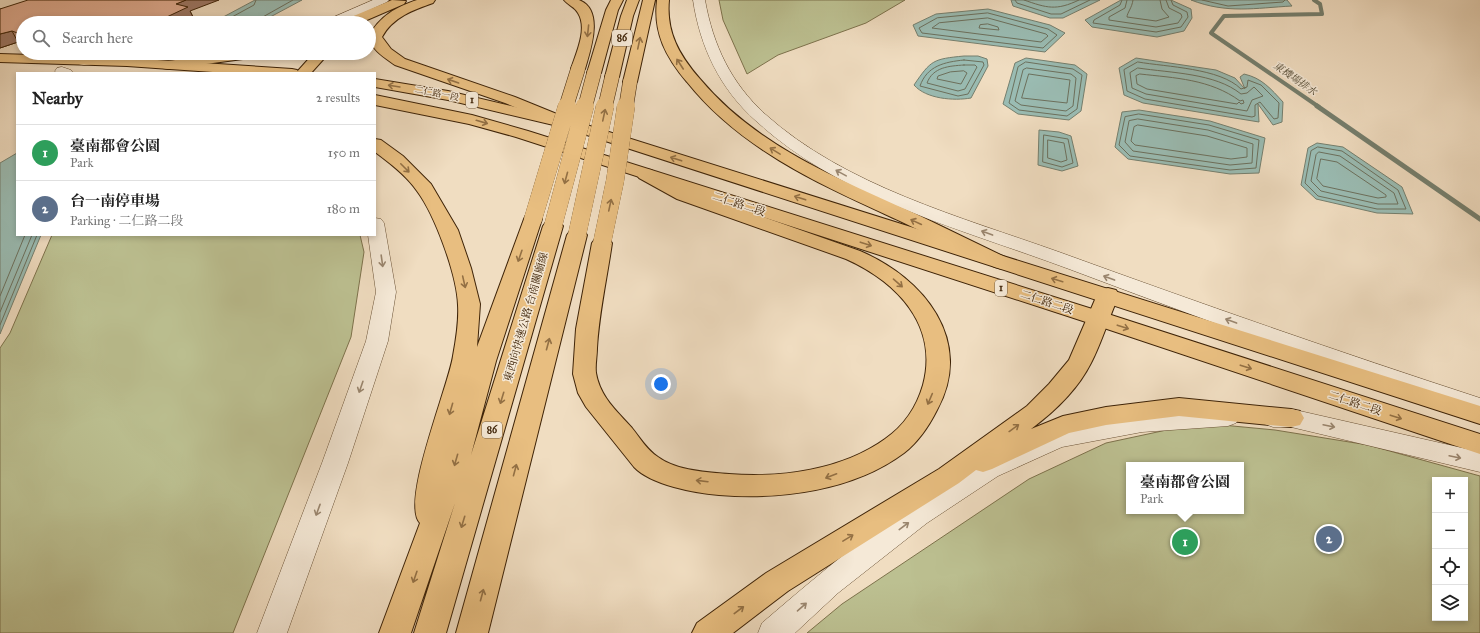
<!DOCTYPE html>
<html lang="en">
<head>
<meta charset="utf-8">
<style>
	body { margin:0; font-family:"IM FELL Great Primer","Noto Serif TC",serif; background:#f6f6f6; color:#222 }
	.controls { position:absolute; right:12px; bottom:12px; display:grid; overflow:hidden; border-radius:0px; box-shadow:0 2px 6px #0003 }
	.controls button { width:36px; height:36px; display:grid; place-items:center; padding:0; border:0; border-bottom:1px solid #e0e0e0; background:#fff; color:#222; font:20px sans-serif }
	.you { position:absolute; left:661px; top:384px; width:14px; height:14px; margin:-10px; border:3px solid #fff; border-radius:50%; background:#1a73e8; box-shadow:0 0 0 6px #1a73e833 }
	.badge { display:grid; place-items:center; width:26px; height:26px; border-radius:50%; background:#7c3aed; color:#fff; font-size:13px; font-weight:700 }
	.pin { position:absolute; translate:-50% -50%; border:2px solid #fff; box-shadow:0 1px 4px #0006 }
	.popup { position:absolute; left:1126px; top:462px; width:118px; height:52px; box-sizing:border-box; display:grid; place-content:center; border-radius:0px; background:#fff; filter:drop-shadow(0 1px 3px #0005); font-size:13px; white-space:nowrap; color:#767676 }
	.popup b { font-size:15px; color:#222 }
	.popup::after { content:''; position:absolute; left:50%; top:100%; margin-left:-8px; border:8px solid transparent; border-top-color:#fff }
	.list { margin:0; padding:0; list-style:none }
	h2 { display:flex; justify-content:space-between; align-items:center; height:52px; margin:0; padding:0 16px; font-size:17px }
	h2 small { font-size:13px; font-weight:400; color:#767676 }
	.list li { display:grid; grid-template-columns:26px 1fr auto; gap:12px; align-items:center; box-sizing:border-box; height:56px; padding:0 16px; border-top:1px solid #e0e0e0 }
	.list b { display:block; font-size:15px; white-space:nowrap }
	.list p { margin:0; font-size:13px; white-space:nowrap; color:#767676 }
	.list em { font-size:13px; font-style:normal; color:#767676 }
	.icon { flex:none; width:22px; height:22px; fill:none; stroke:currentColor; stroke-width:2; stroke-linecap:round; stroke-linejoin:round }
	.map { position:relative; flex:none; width:1480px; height:633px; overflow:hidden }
	.search { position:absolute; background:#fff; box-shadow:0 2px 6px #0003; left:16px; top:16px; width:360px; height:44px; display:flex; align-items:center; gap:10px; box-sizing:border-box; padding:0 14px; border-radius:22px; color:#767676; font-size:15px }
	.panel { position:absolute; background:#fff; box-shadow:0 2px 6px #0003; left:16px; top:72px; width:360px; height:164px; border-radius:0px }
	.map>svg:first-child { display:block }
	.green { fill:#bcc091; stroke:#7d724c; fill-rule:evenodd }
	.water { fill:#9abcb3; stroke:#757f6e }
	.pier { fill:#f0ddc1 }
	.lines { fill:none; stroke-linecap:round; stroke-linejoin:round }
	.shore { stroke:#6c705d; stroke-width:1 }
	.stream-far1 { stroke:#757f6e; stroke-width:4 }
	.stream { stroke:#757f6e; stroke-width:5 }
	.street-casing { stroke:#6a5236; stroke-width:1 }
	.primary-casing { stroke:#3e2307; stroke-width:2 }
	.highway-casing { stroke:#3e2307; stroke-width:2 }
	.street { fill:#f5e9d7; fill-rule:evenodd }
	.primary { fill:#e8be80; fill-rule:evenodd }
	.highway { fill:#e8be80; fill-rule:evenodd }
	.highway-bridge-far1-casing { stroke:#3e2307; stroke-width:15; stroke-linecap:butt }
	.highway-bridge-casing { stroke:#3e2307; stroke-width:18; stroke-linecap:butt }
	.highway-bridge-far1 { stroke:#e8be80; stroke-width:14 }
	.highway-bridge { stroke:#e8be80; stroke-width:18 }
	.wall { fill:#c1947d; stroke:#3e2307 }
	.shaded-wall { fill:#9d7866; stroke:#3e2307 }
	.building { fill:#e0ac91; stroke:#3e2307 }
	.oneway { stroke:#937044 }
	.oneway2 { stroke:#9a866f }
	.labels { text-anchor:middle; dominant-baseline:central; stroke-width:3; stroke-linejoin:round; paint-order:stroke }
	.far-street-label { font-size:9px; fill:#3e2307; stroke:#f5e9d7 }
	.shield { fill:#f5e9d7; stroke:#755e45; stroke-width:1 }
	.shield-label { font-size:10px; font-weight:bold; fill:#3e2307 }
	.far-water-label { font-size:10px; font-style:italic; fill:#5a513b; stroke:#f5e9d7 }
	.street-label { font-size:11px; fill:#3e2307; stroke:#f5e9d7 }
</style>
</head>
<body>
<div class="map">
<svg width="1480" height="633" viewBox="0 0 1480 633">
	<rect width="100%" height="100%" fill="#f0ddc1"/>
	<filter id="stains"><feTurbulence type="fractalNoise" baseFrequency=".005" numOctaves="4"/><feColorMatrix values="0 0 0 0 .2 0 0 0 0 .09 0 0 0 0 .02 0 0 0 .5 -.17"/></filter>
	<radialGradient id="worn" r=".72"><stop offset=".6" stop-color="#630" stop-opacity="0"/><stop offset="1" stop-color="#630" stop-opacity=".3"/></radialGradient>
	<!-- green -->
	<path class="green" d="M719 0H905L866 23 778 55 747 74 723 20Z
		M52 235H360L364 252 351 337 233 633H0V348L10 333Z
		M1222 425 1275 430 1368 445 1480 476V633H807L842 604 1029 479 1106 443 1176 428ZM1129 465H1241V511H1129ZM1435 480H1465V618H1435Z"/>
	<!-- water -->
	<path class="water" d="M255 0H302L259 23H212Z
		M1011 0H1100L1063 18H1050L1013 6Z
		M1121 0H1171L1191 9 1192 18 1184 31 1157 37 1092 27 1085 20Z
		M1191 0H1287L1292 6C1255 8 1227 14 1191 0Z
		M988 9 1050 25 1065 33 1045 52 918 36 913 25 936 14Z
		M964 56H978L987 59 988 66 971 98C954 101 926 99 914 85 931 60 933 59 964 56Z
		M1026 58 1075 65 1087 74 1081 111 1069 120 1018 114 1003 104 1015 63Z
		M1136 58 1216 70 1235 78 1245 89 1240 77 1244 74C1262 78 1271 89 1283 102L1282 122 1273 125 1258 104 1259 122 1143 103 1124 95 1119 68Z
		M1139 110 1210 121 1265 138 1259 173 1230 174 1128 159 1115 147 1122 112Z
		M1039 130 1059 132 1071 136 1078 166 1062 171 1038 165Z
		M1317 143 1343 147 1402 187 1413 214 1377 213 1316 199 1301 185 1308 148Z
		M17 153V235H41L0 334V163Z"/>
	<!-- pier -->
	<path class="pier" d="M153 53H186L206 54 182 73H120Z"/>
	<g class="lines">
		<!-- shore -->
		<path class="shore" d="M1015 0 1017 3 1051 14H1061L1090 0
			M1024 0C1047 8 1056 11 1079 0
			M1122 0 1120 5 1094 20 1093 23 1156 32 1181 27 1188 17 1187 12 1173 5 1171 0
			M1127 0 1125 8 1109 17V20L1156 27 1178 23 1182 17 1181 14 1169 8 1166 0
			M1133 0C1132 8 1127 13 1127 17L1156 21 1169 17 1162 9 1160 0
			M1202 0 1228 6 1283 2 1285 0
			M988 13 1048 29 1057 35 1043 48 922 33 919 28 937 18Z
			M988 18 1046 34 1048 36 1041 42 932 28 939 23Z
			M221 23 254 5 256 0
			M258 23 261 18 293 0
			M988 24 998 27 999 30 979 28 980 25Z
			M964 60 983 62 984 65 968 94 958 96 920 86C927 66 944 62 964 60Z
			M1026 62 1073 69 1082 75 1077 109 1067 116 1019 110 1009 103 1018 67Z
			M1138 62C1167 67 1220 68 1241 89L1247 87 1248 80 1261 85 1279 103 1278 118 1274 119 1260 102 1255 105V116L1252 117 1145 99 1127 91 1124 70Z
			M964 65H975L977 67 965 89 958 91 927 83C933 67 949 66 964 65Z
			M1027 68 1071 74 1076 78 1073 106 1066 111 1021 105 1015 101 1023 70Z
			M1138 68C1171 73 1215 73 1241 94L1247 93 1254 87 1263 96 1252 100 1247 111 1146 94 1132 88 1130 73Z
			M964 71 967 73 961 84 937 79 938 76 950 72Z
			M1029 74 1070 80 1067 103 1022 98Z
			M1140 74C1175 78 1210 79 1240 101L1243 100 1244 103 1241 104 1239 102 1237 104 1147 89 1137 84 1136 76Z
			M1139 114 1209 125 1259 140 1256 168 1230 170 1130 156 1119 145 1125 117Z
			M1138 119 1208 130 1253 144 1252 163 1230 165 1133 151 1125 142 1129 121Z
			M1138 125 1207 136 1247 148V157L1231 159 1135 145 1131 141 1134 127Z
			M1044 135 1068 139 1073 163 1062 167 1043 162Z
			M1048 140 1064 143 1067 160 1061 162 1048 158Z
			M1318 147 1342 151 1398 190 1406 209H1377L1318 196 1305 183 1311 151Z
			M1319 152 1340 156 1394 193 1398 204H1378L1321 191 1311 181 1316 155Z
			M1321 159 1337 162 1386 195V197L1378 198 1323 186 1317 179Z
			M0 296 25 235
			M0 312 32 235
			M0 325 37 235"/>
		<!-- stream-far1 -->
		<path class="stream-far1" d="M1314 0 1320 4 1322 14 1224 16 1211 33 1319 107"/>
		<!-- stream -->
		<path class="stream" d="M1317 106 1480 219"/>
		<defs>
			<path id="street" d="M373 0H389L387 2 341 23H325L327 20Z
				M693 0H705C713 45 731 83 765 114 845 186 961 217 1059 252 1199 303 1339 352 1480 398V416C1433 401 1386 384 1339 367 1249 336 1159 303 1069 269 962 229 841 199 756 121 720 89 700 47 693 0Z
				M119 53H249L247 56 225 60H128L84 65 79 64 77 61 79 58 84 57Z
				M62 67 71 70 73 73H56L55 71 57 68Z
				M375 218 381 219 384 223 396 292 388 341 348 463 287 633H257L322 463 366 341 376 292 368 235H375Z
				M1228 408 1236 411 1240 417 1236 423 1228 426 1142 432 1062 447 998 476 927 523 838 593 795 633H758L762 623C839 557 921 488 1015 447 1028 441 1042 433 1057 430 1113 416 1171 412 1228 408Z
				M1273 409H1291L1480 452V472L1291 427H1273L1265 424 1261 418 1265 412Z"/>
			<path id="primary" d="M0 54 127 58 292 69 297 70 299 73H227L127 66 0 62Z
				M375 79 448 91 574 121 1480 406V424L562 127 448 100 375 87Z
				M375 95 472 115 528 131 1105 313 1480 434V454L1089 323 516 137 469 124 375 105Z"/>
			<path id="highway" d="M392 0 406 1 404 4 360 23H343L344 20Z
				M417 0H435L433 3C413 10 393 17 382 37L391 49 405 59 515 97 574 121 576 124 574 127 568 129 562 127 505 103 395 65C385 58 370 49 369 36 380 16 396 7 417 0Z
				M564 0C569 0 575 0 579 0 605 10 590 51 585 69L583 72H573L571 69C576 53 588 29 578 13 575 7 568 5 564 0Z
				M611 0H623L618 10 601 73 599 76H589L587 73 606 10Z
				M627 0H639L633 16 619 77 617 80H607L605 77 621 16Z
				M643 0H655L637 82 635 85H625L623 82Z
				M657 0H669C666 32 679 55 700 79 756 146 839 179 916 214 947 229 978 244 1009 259L1012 263 1009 267 1002 269 995 267C964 252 933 237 902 222 824 186 742 151 687 82 666 57 653 33 657 0Z
				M226 53H265L263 56 258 57 168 69 163 68 161 65 163 62 168 61Z
				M314 53H329L311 73H296Z
				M375 139 381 140 403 156 431 184 458 230 471 268 480 304 477 347 524 219 526 215 533 213 540 215 542 219 496 361 471 455 543 226 546 222 553 220 560 222 563 226 446 633H414L455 503 411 633H379L420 523C400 503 449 385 453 356 456 340 459 321 458 305 457 275 435 215 417 191 407 176 390 163 375 152Z
				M645 169 651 170 689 191 860 251C924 278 975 341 937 410 929 426 918 442 904 453 853 491 780 500 719 495 695 493 651 485 634 467L586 407 578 393 573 374 576 329 592 243 595 239 602 237 609 239 612 243C607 278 599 313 597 348 597 356 595 365 596 373 600 397 617 411 632 428 640 438 647 450 658 457 677 471 706 472 729 474 781 478 842 470 885 439 904 426 917 406 923 385 939 325 897 282 846 259L677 199 639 178 636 174 639 170Z
				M577 229 584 231 587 235 488 633H456L567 235 570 231Z
				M1108 288 1116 290 1119 295C1109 317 1102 342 1091 363 1078 389 1054 412 1031 429L1063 416 1106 407 1179 398 1291 409 1300 411 1304 418 1300 425 1291 427 1179 416 1106 425 1069 433 992 469 983 472 976 470 959 483 788 591 733 633H692L697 623 766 573 939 469 1027 406 1049 384 1069 360 1097 295 1100 290Z"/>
		</defs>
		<!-- street casing -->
		<use href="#street" class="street-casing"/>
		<!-- primary casing -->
		<use href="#primary" class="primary-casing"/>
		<!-- highway casing -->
		<use href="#highway" class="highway-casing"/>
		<!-- street -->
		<use href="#street" class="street"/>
		<!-- primary -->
		<use href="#primary" class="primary"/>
		<!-- highway -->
		<use href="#highway" class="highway"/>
		<defs>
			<path id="highway-bridge-far1" d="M566 107 578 69
				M585 107 594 73
				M605 107 612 77
				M626 107 630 82"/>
			<path id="highway-bridge" d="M533 219 567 106
				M553 226 585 106
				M577 235 605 106
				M602 243 615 181 626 106"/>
		</defs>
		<!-- highway-bridge-far1 casing -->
		<use href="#highway-bridge-far1" class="highway-bridge-far1-casing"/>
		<!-- highway-bridge casing -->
		<use href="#highway-bridge" class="highway-bridge-casing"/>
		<!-- highway-bridge-far1 -->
		<use href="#highway-bridge-far1" class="highway-bridge-far1"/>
		<!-- highway-bridge -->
		<use href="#highway-bridge" class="highway-bridge"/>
	</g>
	<!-- wall -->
	<path class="wall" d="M0 9 190 11 193 17 181 23H23V44L18 42 0 48Z"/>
	<!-- shaded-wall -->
	<path class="shaded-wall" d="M186 0H219L190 11 193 17 181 23H154L176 4Z
		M12 31 18 42 0 48V34Z"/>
	<!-- building -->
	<path class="building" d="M28 0H186L176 4 188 7 154 23H23V35L12 31 0 34V9Z"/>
	<!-- one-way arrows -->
	<defs><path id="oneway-shaft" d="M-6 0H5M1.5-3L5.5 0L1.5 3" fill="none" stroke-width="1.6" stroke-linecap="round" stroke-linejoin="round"/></defs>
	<g class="oneway">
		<use href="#oneway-shaft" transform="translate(588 31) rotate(96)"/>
		<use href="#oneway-shaft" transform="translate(639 43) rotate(-78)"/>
		<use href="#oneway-shaft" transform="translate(680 64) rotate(-123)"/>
		<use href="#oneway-shaft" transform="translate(453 81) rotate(-161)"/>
		<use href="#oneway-shaft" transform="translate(394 86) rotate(-171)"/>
		<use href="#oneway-shaft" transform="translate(604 115) rotate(-78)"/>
		<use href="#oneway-shaft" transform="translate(482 122) rotate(16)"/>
		<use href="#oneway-shaft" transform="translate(775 151) rotate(-149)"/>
		<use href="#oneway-shaft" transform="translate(676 159) rotate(-162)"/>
		<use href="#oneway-shaft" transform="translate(405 168) rotate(45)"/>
		<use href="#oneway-shaft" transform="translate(566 178) rotate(105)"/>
		<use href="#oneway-shaft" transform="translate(800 198) rotate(-162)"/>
		<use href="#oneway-shaft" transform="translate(610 205) rotate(-78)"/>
		<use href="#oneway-shaft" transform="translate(916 222) rotate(-155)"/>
		<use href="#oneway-shaft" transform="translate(866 244) rotate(18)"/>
		<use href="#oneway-shaft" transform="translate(520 256) rotate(109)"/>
		<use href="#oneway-shaft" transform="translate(1057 280) rotate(-163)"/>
		<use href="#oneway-shaft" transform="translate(464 282) rotate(77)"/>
		<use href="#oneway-shaft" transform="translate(898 283) rotate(41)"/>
		<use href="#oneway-shaft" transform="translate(1123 327) rotate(18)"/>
		<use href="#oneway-shaft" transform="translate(548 344) rotate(-75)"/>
		<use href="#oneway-shaft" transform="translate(1246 367) rotate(18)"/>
		<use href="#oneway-shaft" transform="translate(502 398) rotate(107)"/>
		<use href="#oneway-shaft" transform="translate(930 399) rotate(113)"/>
		<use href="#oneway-shaft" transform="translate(451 409) rotate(106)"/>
		<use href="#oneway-shaft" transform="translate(1396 417) rotate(18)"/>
		<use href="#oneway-shaft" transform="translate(1014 428) rotate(-36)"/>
		<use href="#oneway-shaft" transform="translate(456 460) rotate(106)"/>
		<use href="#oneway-shaft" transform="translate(515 470) rotate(-75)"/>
		<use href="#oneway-shaft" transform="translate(831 476) rotate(159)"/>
		<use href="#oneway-shaft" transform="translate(702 481) rotate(-173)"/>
		<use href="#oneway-shaft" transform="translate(463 522) rotate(107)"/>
		<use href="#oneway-shaft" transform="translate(848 538) rotate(-31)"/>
		<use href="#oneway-shaft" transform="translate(415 577) rotate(109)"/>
		<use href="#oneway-shaft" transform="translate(482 595) rotate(-75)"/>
		<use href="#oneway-shaft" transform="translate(739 610) rotate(-37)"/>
	</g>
	<g class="oneway2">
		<use href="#oneway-shaft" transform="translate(841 173) rotate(-151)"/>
		<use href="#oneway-shaft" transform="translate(987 233) rotate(-160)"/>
		<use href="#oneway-shaft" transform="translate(382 261) rotate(82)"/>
		<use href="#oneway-shaft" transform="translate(1109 278) rotate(-160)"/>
		<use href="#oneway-shaft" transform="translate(1231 321) rotate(-160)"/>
		<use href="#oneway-shaft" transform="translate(361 387) rotate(109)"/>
		<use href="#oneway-shaft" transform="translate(1329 426) rotate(12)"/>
		<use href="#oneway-shaft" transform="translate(1455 457) rotate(12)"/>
		<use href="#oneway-shaft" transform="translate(318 510) rotate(110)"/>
		<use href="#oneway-shaft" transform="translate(904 526) rotate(-37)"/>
		<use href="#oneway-shaft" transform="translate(802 607) rotate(-41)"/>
	</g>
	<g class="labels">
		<!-- far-street labels -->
		<g class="far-street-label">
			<text transform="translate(437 93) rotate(11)">二仁路一段</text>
		</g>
		<!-- shield labels -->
		<g class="shield">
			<rect x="612" y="30" width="20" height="16" rx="3"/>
			<rect x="466" y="92" width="12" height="16" rx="3"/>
			<rect x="995" y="280" width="12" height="16" rx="3"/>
			<rect x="482" y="422" width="20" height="16" rx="3"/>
		</g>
		<g class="shield-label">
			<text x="622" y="38">86</text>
			<text x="472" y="100">1</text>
			<text x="1001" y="288">1</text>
			<text x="492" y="430">86</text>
		</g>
		<!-- far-water labels -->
		<g class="far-water-label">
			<text transform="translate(1295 79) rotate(35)">東機場排水</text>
		</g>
		<!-- street labels -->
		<g class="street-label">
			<text transform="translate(739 204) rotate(18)">二仁路二段</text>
			<text transform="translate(1047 302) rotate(18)">二仁路二段</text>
			<text transform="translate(526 317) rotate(-74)">東西向快速公路 台南關廟線</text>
			<text transform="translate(1355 403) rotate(18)">二仁路二段</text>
		</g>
	</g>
	<rect width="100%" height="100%" filter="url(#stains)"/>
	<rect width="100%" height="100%" fill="url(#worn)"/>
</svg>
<div class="controls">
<button>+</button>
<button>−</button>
<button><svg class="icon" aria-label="locate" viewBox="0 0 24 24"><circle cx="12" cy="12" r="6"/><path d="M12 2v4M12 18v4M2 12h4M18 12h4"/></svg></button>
<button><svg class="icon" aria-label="layers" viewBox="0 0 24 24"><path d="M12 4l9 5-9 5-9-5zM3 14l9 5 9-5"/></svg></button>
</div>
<div class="you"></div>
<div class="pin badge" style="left:1185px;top:542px;background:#2e9e5b">1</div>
<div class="popup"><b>臺南都會公園</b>Park</div>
<div class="pin badge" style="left:1329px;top:539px;background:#5c6f8a">2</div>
<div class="search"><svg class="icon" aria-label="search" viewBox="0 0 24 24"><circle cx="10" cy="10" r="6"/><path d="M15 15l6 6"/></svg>Search here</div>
<section class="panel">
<h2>Nearby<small>2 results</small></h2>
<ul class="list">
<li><span class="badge" style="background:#2e9e5b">1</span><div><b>臺南都會公園</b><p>Park</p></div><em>150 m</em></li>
<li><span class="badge" style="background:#5c6f8a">2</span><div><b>台一南停車場</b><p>Parking · 二仁路二段</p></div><em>180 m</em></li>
</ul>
</section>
</div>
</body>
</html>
